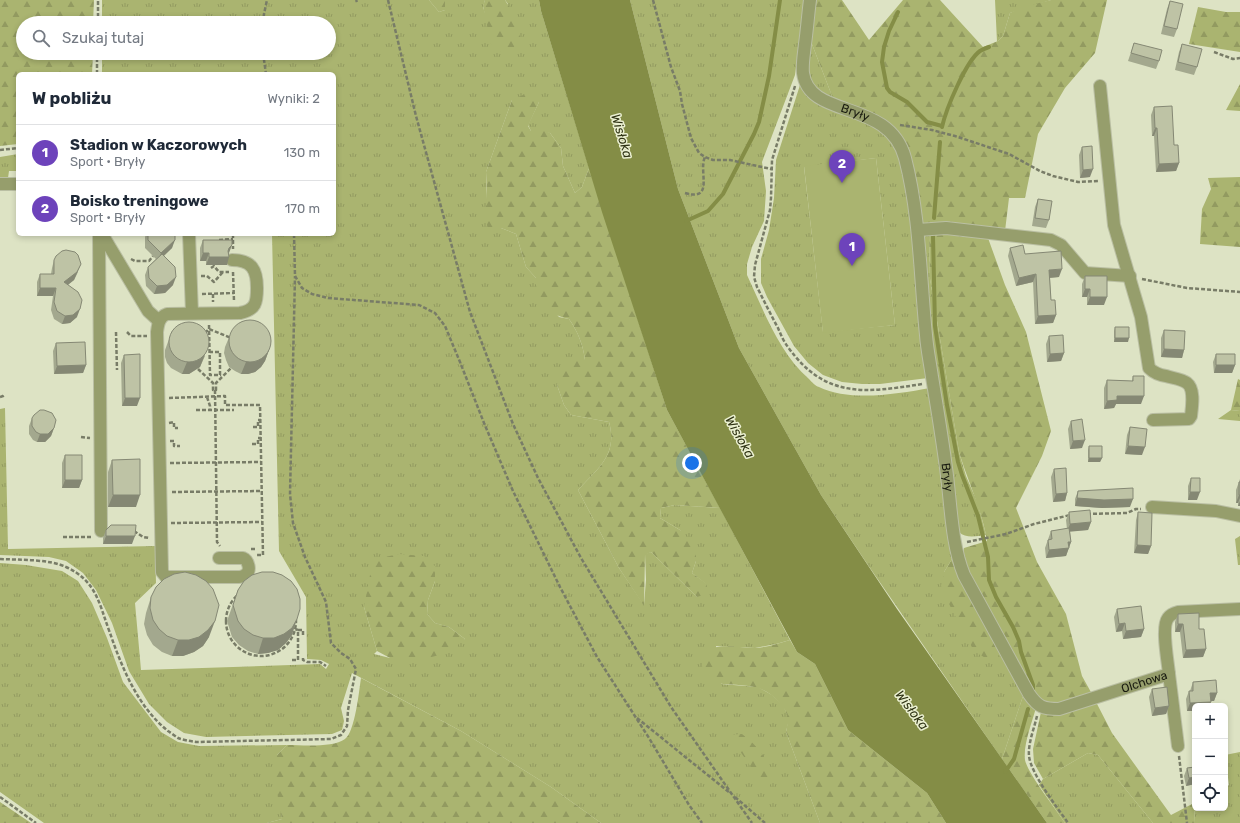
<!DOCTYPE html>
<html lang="pl">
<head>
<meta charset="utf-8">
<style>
	body { margin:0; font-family:Rubik,sans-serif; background:#f6f6f7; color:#1f2937 }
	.controls { position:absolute; right:12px; bottom:12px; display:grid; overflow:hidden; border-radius:6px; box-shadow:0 2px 6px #0003 }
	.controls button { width:36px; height:36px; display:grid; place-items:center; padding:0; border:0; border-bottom:1px solid #e0e1e3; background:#fff; color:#1f2937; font:20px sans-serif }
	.you { position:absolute; left:692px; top:463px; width:14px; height:14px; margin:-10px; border:3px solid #fff; border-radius:50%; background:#1a73e8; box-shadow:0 0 0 6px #1a73e833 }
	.badge { display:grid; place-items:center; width:26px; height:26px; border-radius:50%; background:#6d43bb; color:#fff; font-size:13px; font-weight:700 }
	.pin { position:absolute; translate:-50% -33px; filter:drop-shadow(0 1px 2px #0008) }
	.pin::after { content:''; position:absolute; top:21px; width:14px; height:12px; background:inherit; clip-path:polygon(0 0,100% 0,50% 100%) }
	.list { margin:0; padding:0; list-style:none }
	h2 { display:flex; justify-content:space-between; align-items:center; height:52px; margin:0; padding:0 16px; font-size:17px }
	h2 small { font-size:13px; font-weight:400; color:#747a83 }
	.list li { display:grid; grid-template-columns:26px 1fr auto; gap:12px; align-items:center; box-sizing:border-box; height:56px; padding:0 16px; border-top:1px solid #e0e1e3 }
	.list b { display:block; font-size:15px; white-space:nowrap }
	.list p { margin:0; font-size:13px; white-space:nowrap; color:#747a83 }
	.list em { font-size:13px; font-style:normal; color:#747a83 }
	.icon { flex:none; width:22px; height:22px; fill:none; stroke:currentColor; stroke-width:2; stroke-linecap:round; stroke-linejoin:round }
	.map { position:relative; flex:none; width:1240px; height:823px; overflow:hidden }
	.search { position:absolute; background:#fff; box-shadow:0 2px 6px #0003; left:16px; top:16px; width:320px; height:44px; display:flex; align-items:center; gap:10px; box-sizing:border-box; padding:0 14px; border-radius:22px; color:#747a83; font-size:15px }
	.panel { position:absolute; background:#fff; box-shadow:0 2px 6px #0003; left:16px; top:72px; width:320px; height:164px; border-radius:6px }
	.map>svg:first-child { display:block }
	.grass { fill:url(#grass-tufts); fill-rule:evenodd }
	.forest { fill:url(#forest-firs) }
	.garden { fill:#aab470 }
	.water { fill:#848d46 }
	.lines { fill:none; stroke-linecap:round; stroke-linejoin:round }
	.stream { stroke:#848d46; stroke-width:4 }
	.minor-casing { stroke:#babfa3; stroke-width:14 }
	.path { stroke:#787c67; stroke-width:2.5; stroke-dasharray:4 2; stroke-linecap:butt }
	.minor { stroke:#969e6c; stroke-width:12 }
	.wall { fill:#a3a88e }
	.shaded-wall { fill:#858874 }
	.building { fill:#bec3a5; stroke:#858874 }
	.labels { text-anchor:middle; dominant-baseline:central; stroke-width:3; stroke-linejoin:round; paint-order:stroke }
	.street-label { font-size:12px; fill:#181a0f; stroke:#ebf0d1 }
	.water-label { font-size:13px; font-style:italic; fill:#2f3314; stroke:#ebf0d1 }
</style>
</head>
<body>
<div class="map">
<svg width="1240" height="823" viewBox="0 0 1240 823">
	<defs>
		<pattern id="grass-tufts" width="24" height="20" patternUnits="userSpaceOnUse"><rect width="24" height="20" fill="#aab470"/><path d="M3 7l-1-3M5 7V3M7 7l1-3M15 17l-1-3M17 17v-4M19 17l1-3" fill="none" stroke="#929a60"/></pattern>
		<pattern id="forest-firs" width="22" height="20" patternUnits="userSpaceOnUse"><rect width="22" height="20" fill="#aab470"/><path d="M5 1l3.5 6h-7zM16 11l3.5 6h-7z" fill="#929a60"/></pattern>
	</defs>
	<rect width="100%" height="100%" fill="#dde3c4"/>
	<!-- grass -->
	<path class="grass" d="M102 0H429L439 12 445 10V0H485L483 7 487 19 508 4 505 0H539L541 11 589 168 582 187 575 193 563 166 561 148 550 133 531 131 528 125 539 102 512 100 486 172 488 228H501L516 234 526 267 536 278V288L559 317 569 319C578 332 583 344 585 360L557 385 564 405 571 415 609 422C618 455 598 468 578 490L619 568 644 605 646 580 645 554 651 552 697 597 706 584 692 573 696 561 680 530 660 518 661 508 675 505 720 508 790 640 776 644 755 648 716 646 721 684 758 687 772 695 783 705 789 719 786 732 820 823H601L551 787 461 731 352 673 341 708 344 721 342 730 332 734 206 737 184 733 167 722 149 704 129 671 112 623 96 590 83 573 66 561 49 557 0 555V409L5 408 8 549 155 546 156 583 135 603 141 670 320 664 326 669 329 664 321 660 307 659 306 597 279 551 272 234H334V74H102V53H329V23H102ZM435 581 428 600 427 614 435 623 449 627 465 639 390 658 374 654 377 651 364 607Z
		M630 0H805L795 75 762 162 766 191 764 221 752 247 747 264V275C764 311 779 353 809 379 812 382 815 386 819 387 850 402 897 394 930 388L952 559 944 572 1003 654 1024 693 1002 759 870 568 821 495 739 348 678 189Z
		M995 0H1051L1010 13 1003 36 997 42Z
		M810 39 834 101 822 95 808 79Z
		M800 85H803L875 125 896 145 911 204 928 378 880 384H862L842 382 823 375 808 363 794 346 767 297 761 283V259L769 230 774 198 776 160ZM876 158 895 325 823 332 804 167Z
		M18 154V171H9L8 178H0V157Z
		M925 235H929L930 279 959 452 966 476 978 504 986 535C977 536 966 539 959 532L928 328 923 238Z
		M1231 410 1240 411V421L1218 419Z
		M1240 536V565H1238L1235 539Z
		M0 563 26 565 62 571 78 581 92 603 107 638 123 682 161 732 178 742 199 746 287 745 277 755 282 819 267 823H44L0 792Z
		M1240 752V823H1195L1194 803H1195V808H1225V788L1229 785 1225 755Z
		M1088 753 1098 755 1153 823H1065L1039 785 1043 779Z"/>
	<!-- forest -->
	<path class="forest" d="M0 0H94L93 23H23V53H93L92 74H18V144L0 146Z
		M429 0H445V10L439 12Z
		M485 0H505L518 22 520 38 512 50 503 53 491 44 483 6Z
		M813 0H842L869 40 903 0H940L983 47 998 41 1003 36 1010 13 1023 7 1051 0H1107L1095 53 1065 88 1038 134 1025 198H1009L1005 231 923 224 900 136 834 101 810 39Z
		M1198 7 1226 12H1240V52L1189 44Z
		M1240 84V111L1226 110Z
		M531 94 539 102 528 126 531 131 540 129 550 133 561 148 563 166 575 193 582 187 589 168 667 410 720 508 675 505 661 508 660 518 680 530 696 547V561L692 573 707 584 706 594 697 597 651 552 645 555 644 606 619 568 578 490C598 468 618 455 609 422L571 415 564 405 557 385 561 365C569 359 575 358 585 360 583 344 578 332 569 319 555 316 544 309 533 298L536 288V278L526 267 516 234 501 228H488L485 218 487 191 486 172 512 100 523 95Z
		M1240 177V247L1200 244 1202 209 1211 189 1208 178Z
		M953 234 988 238 1005 285 1026 332 1051 431 1042 456 1016 508 1037 562 1066 614 1082 676 1092 694C1078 698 1049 712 1038 699 1035 696 1032 691 1029 686L962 559 964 548 987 541C982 510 968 482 959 452L930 279 929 235Z
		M1238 379 1240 380V411L1231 410Z
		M399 554 424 556 435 566V581L428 600 427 614 435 623 449 627 465 639 447 653 420 660 390 658 377 651 364 607 370 575 380 558Z
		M952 559 1003 654 987 659 974 651 951 608 941 586 944 572Z
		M790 640 797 652 815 664 848 730 927 793 946 823H820L786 732C789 719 788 711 778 701 762 684 747 686 725 684 721 684 713 683 710 681 701 674 701 662 703 653 718 642 736 648 754 648 766 648 779 643 790 640Z
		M361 678 461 731 551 787 601 823H267L282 819 273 771 277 755 287 745C302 745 333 748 345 739 355 732 359 691 361 678Z
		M1024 693 1036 708C1032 722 1023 745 1025 760 1028 774 1056 809 1065 823H1047L1002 759Z
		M1096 702 1112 733 1171 815 1194 803 1195 823H1153L1098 755 1088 753 1043 779 1034 763 1033 749 1041 712Z
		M742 734C767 754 771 764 770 795L729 735Z
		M0 802 31 823H0Z"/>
	<!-- garden -->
	<path class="garden" d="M876 158 895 325 823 333 804 166Z"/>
	<!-- water -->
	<path class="water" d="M539 0H630L678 189 739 348 821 495 897 609 1047 823H946L927 793 848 730 815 664 797 652 667 410 602 212 541 11Z"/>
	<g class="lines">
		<!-- stream -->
		<path class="stream" d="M898 12 889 31 884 47 882 62 887 88 890 92 907 102 927 122 942 126
			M942 127C946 109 966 61 980 51 983 49 986 48 989 47
			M934 218 940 142
			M686 221 708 211 723 194 754 134 759 122 769 76 780 0
			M933 236 935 326 947 405 958 462 962 475 978 516 988 557 989 580 996 597 1013 627 1019 641 1021 652 1033 685V691
			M1005 772 1014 759 1028 709"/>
		<defs>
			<g id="minor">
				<path id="s1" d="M810 0C808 15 807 30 805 44 804 54 802 64 803 73 809 120 889 98 905 158 920 216 920 276 926 335 927 349 930 363 932 377 937 407 942 437 946 468 951 503 951 543 964 575L1029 694C1038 707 1043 709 1059 709L1169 674C1168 662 1161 627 1168 618 1170 615 1174 613 1178 612L1240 609"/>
				<path d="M1100 86 1114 225 1141 317 1149 368C1154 373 1159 375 1166 376 1172 378 1182 379 1187 383 1195 389 1192 407 1191 416L1189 419 1153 420"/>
				<path d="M0 184H18"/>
				<path d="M918 230 946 228 1051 240 1061 245 1085 273 1130 276"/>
				<path d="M99 234 101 531"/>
				<path d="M102 234 148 311 159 321"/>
				<path d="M189 234 192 313"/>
				<path d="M1152 507 1216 511 1240 516"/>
				<path d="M219 558H243C248 560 252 571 245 575 244 576 240 577 239 577H166L162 572 157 332C158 324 159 317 167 314L240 313C256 310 257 302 257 288 257 270 252 260 232 260"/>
				<path d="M1169 674 1178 746"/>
			</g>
		</defs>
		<!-- minor casing -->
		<use href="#minor" class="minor-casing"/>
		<!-- path -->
		<path class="path" d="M356 0 357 2
			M388 0 416 116 470 312 513 424 538 478 581 558 671 707 752 823
			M653 0 671 67 680 91 682 104 691 138 699 153 705 157 713 160H730L771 169
			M98 23V0
			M263 23 264 14 267 0
			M1214 52 1233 59 1240 58
			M263 53 266 74
			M97 74V53
			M795 86 772 160 771 198 770 210 755 265 754 277 757 287C764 301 771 315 778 328 781 335 784 342 788 347 825 399 866 393 922 384
			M900 125 932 130 955 136 1009 154 1040 171 1053 176 1078 182 1099 181
			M0 150 18 148
			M685 193C715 202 698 171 705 157
			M233 234V249
			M294 234 295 276 302 288 312 294 328 298 419 305 435 313 445 326 460 362 484 423 513 491 560 587 597 657 649 738 689 805 702 823
			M219 240 233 239
			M131 259 135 261H149L153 256
			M211 268 214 266 219 272H229
			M233 272 234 301
			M201 276H207L214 282 223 272
			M1142 279 1187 288 1240 292
			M202 294 234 293
			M213 294V302
			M209 325 210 375H220V352H210
			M116 332 117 370
			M127 332 131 336H147
			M205 333 209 329 231 338
			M198 369 213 383V390H216V383L231 368
			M215 390 217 542 220 546
			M0 397 3 396 5 394
			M207 397 210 406V410
			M169 398 225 396V405H260L263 555H256
			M196 410H234
			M169 423 174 422V428H178
			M253 427H258V420H261
			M81 437 90 438
			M170 441H174V446H180
			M252 444H258V438H261
			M170 463 261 462
			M172 492 262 491
			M1087 514 1127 513 1136 509H1141
			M171 523 262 522
			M134 531 143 537 149 538
			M63 537H91
			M967 542 1006 534 1034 524 1070 515
			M251 549H257
			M0 559C19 560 50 559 66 567 97 581 99 604 110 633 122 668 138 707 168 731 171 733 175 736 178 738 183 740 190 741 196 742L331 739 341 735 347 726 348 710 356 669 350 659 341 653 331 643 326 602 305 557 293 523 290 494 295 276
			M226 621a35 35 0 1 1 70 0a35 35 0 1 1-70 0Z
			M298 630H303V637
			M303 658V660L307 662H320L326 666
			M292 660H298V630L295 629
			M1037 716C1034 729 1028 743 1029 756 1031 774 1057 807 1068 823
			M637 718 730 793
			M1179 756 1187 823
			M0 797 36 823
			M735 797 765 823"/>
		<!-- minor -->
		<use href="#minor" class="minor"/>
	</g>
	<!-- wall -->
	<path class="wall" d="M1170 1 1177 29 1174 37 1161 34 1167 9Z
		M1134 43 1159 61 1156 69 1128 61Z
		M1182 44 1197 67 1194 75 1175 70 1179 52Z
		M1154 107 1174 145 1179 163 1176 171 1156 172 1154 136H1152L1151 115Z
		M1082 147 1090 177 1080 178 1079 155Z
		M1038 199 1049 220 1046 228 1032 226 1035 207Z
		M146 234H175L172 248 164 256 173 285 165 293 154 294 146 286 145 275 148 267 156 259 145 248V237Z
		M203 240 229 253 228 254 227 265H206V261H200V248Z
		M1010 248 1025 254 1059 277 1050 278 1051 300 1056 315 1053 323 1035 324 1033 282 1016 286 1008 256Z
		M54 260 78 272 74 280 68 285 77 317 70 323 62 324 54 319 51 310 53 296H37V282L40 274H51L52 268Z
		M1085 276 1104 305H1087V297H1082V284Z
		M1115 327 1128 342H1114V331Z
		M1164 330 1184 350 1182 358 1161 357V338Z
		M172 331 205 356 200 367 189 374H182L171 368 167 363 165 357V350Z
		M230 335 269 350 265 361 261 367 255 372 248 374H241L235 371 229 367 226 360 224 353 225 347Z
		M1049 336 1064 353 1061 361 1047 362 1046 344Z
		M56 343 86 365 83 373 54 374 53 351Z
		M1216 354 1235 365 1232 373H1214L1213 362Z
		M124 355 137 406H122L121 363Z
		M1133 376 1141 404H1116L1114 408 1104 409V388L1107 380 1132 381Z
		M32 418 54 428 51 436 45 442H37L33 440 29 434V426Z
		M1071 421 1082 448 1070 449 1068 429Z
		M1130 427 1142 455 1125 454 1127 435Z
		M1089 446 1102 458 1100 462H1088V450Z
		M65 455 82 480 79 488H62V463Z
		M112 460 136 507H108V472Z
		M1054 469 1067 493 1065 501 1053 502 1051 477Z
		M1191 478 1197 500H1188V486Z
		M1240 479V506H1238V503H1236V490Z
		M1078 491 1130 507 1102 508 1075 506V499Z
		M1069 512 1091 522 1088 530 1070 531 1071 542 1066 556 1046 558 1045 548 1051 531 1067 529 1066 520Z
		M1138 512 1151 546 1148 554 1134 553 1136 520Z
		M106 530 132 544H103V538Z
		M238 590 292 635 286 643 278 650 268 653 258 654 248 651 239 645 232 637 227 621Z
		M151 597 209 637 203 646 194 652 183 656H172L162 652 153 645 147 635 144 624 146 613Z
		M1117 609 1144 629 1141 637 1123 639 1122 631 1116 632 1114 617Z
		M1178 614 1199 629 1206 649 1203 657 1183 658 1180 632H1175V622Z
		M1193 682 1217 693 1214 701H1211L1195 706V711H1187L1186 699 1189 691H1190Z
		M1152 689 1169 706 1166 714 1152 716 1149 697Z
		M1195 727V747H1194L1193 732Z
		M1195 767V784L1186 786 1184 776 1187 768Z"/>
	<!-- shaded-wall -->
	<path class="shaded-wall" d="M1155 128H1157L1154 136H1152Z
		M1179 163 1176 171 1156 172 1159 164Z
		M1093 169 1090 177 1080 178 1083 170Z
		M175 240 172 248 158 261 161 253Z
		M232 245 229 253 226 256 229 257 227 265H206L209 257 229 248Z
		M203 253H209L206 261H200Z
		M81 264 74 280 61 290 64 282Z
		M1062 269 1059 277 1047 278 1049 270Z
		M1036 274 1033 282 1016 286 1019 278Z
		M176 277 173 285 165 293 154 294 157 286Z
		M40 288H56L53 296H37Z
		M1085 289H1090L1087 297H1082Z
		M1090 297H1107L1104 305H1087Z
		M80 309 77 317 70 323 62 324 65 316Z
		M1056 315 1053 323 1035 324 1038 316Z
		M1115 338H1129L1128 342H1114Z
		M209 344 200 367 189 374H182L187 362Z
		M1164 349 1184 350 1182 358 1161 357Z
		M269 350 265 361 261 367 255 372 248 374H241L246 362Z
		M1064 353 1061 361 1047 362 1050 354Z
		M86 365 83 373 54 374 57 366Z
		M1216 365H1235L1232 373H1214Z
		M1117 396H1144L1141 404H1116L1114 408 1104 409 1107 401Z
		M125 398H140L137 406H122Z
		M54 428 51 436 45 442H37L40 434Z
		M1085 440 1082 448 1070 449 1073 441Z
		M1128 446 1145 447 1142 455 1125 454Z
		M1089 458H1102L1100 462H1088Z
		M65 480H82L79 488H62Z
		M1190 492H1200L1197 500H1188Z
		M1067 493 1065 501 1053 502 1056 494Z
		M113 495H140L136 507H108Z
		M1239 495H1240V498L1238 503H1236Z
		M1077 498 1133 499 1130 507 1102 508 1075 506Z
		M1240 501V506H1238Z
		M1091 522 1088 530 1067 532 1070 524Z
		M106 536H135L132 544H103Z
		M1068 542H1071L1066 556 1046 558 1049 550Z
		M1137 545 1151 546 1148 554 1134 553Z
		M297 619 292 635 286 643 278 650 268 653 258 654 263 638Z
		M215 621 209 637 203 646 194 652 183 656H172L178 640Z
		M1125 623 1122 631 1116 632 1119 624Z
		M1178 624H1183L1180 632H1175Z
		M1144 629 1141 637 1123 639 1126 631Z
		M1206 649 1203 657 1183 658 1186 650Z
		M1210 693H1217L1214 701H1207Z
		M1211 702 1209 706H1195V711H1187L1190 703Z
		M1169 706 1166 714 1152 716 1155 708Z
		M1195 777V784L1186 786 1189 778Z"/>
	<!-- building -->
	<path class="building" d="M1170 1 1183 4 1177 29 1164 26Z
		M1134 43 1162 50 1159 61 1131 53Z
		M1182 44 1202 49 1197 67 1178 62Z
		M1172 106 1174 145H1178L1179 163 1159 164 1157 128H1155L1154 107Z
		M1092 146 1093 169 1083 170 1082 147Z
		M1038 199 1052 201 1049 220 1035 218Z
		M148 234H175V240L161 253 148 240Z
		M203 240H232V245L229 248 228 251 229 257H209V253H203Z
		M1023 245 1025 254 1061 251 1062 269 1049 270 1051 300H1055L1056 315 1038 316 1036 274 1019 278 1010 248Z
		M66 250 75 252 78 255 81 264 77 272 64 282 78 292 82 300 80 309 73 315 65 316 57 311 54 302 56 288H40V274H54V260L56 256 62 251Z
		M162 254 175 267 176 277 167 285 157 286 149 278 148 267Z
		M1085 276H1107V297H1090V289H1085Z
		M229 341a21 21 0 1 1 42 0a21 21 0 1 1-42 0Z
		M169 342a20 20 0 1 1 40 0a20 20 0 1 1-40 0Z
		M1115 327H1129V338H1115Z
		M1164 330 1185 331 1184 350 1164 349Z
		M1063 335 1064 353 1050 354 1049 336Z
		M85 342 86 365 57 366 56 343Z
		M140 354V398H125L124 355Z
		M1216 354H1235V365H1216Z
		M1133 376H1144V396H1117V400L1107 401V380L1133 381Z
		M40 410H44L52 413 56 420 54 428 48 434H40L36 432 32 426V418L34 415Z
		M1082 419 1085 440 1073 441 1071 421Z
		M1130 427 1147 429 1145 447 1128 446Z
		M1089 446H1102V458H1089Z
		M65 455H82V480H65Z
		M140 459V495H113L112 460Z
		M1066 468 1067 493 1056 494 1054 469Z
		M1191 478H1200V492H1190Z
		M1239 482H1240V495H1239Z
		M1133 488V499L1104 500 1077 498 1078 491Z
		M1090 510 1091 522 1070 524 1069 512Z
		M1138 512 1152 513 1151 546 1137 545Z
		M111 525H136L135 536H106V530Z
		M1069 528 1071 542H1068L1069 548 1049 550 1048 540 1052 539 1051 531Z
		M185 572 196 575 206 581 213 589 219 605 215 621 208 630 199 637 189 640H178L167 636 159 629 153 620 150 608 151 597 156 587 164 579 174 574Z
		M262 572H273L282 575 291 581 297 589 300 599V609L297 619 292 628 284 634 274 638H263L253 635 244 629 238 621 233 605 238 590 244 581 252 575Z
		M1141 606 1144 629 1126 631 1125 623 1119 624 1117 609Z
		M1199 613V629H1204L1206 649 1186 650 1183 624H1178V614Z
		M1216 680 1217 693H1210L1211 702 1190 703 1189 691H1193V682Z
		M1167 687 1169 706 1155 708 1152 689Z
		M1195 767V777L1189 778 1187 768Z"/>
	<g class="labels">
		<!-- street labels -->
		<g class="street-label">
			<text stroke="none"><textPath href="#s1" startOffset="143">Bryły</textPath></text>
			<text stroke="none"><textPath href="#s1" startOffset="536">Bryły</textPath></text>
			<text stroke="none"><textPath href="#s1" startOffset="896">Olchowa</textPath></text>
		</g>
		<!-- water labels -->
		<g class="water-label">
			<text transform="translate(622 136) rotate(73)">Wisłoka</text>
			<text transform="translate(740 437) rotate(61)">Wisłoka</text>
			<text transform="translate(912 710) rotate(53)">Wisłoka</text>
		</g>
	</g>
</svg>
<div class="controls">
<button>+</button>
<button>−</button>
<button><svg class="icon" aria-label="locate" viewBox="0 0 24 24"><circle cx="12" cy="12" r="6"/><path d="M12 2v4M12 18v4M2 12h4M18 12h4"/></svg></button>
</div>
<div class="you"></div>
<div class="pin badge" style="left:852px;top:266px">1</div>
<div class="pin badge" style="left:842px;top:183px">2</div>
<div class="search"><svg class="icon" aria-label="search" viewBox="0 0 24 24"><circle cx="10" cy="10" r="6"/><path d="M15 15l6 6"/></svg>Szukaj tutaj</div>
<section class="panel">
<h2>W pobliżu<small>Wyniki: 2</small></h2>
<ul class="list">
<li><span class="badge">1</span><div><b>Stadion w Kaczorowych</b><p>Sport · Bryły</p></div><em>130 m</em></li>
<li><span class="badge">2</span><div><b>Boisko treningowe</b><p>Sport · Bryły</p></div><em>170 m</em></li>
</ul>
</section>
</div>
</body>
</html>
